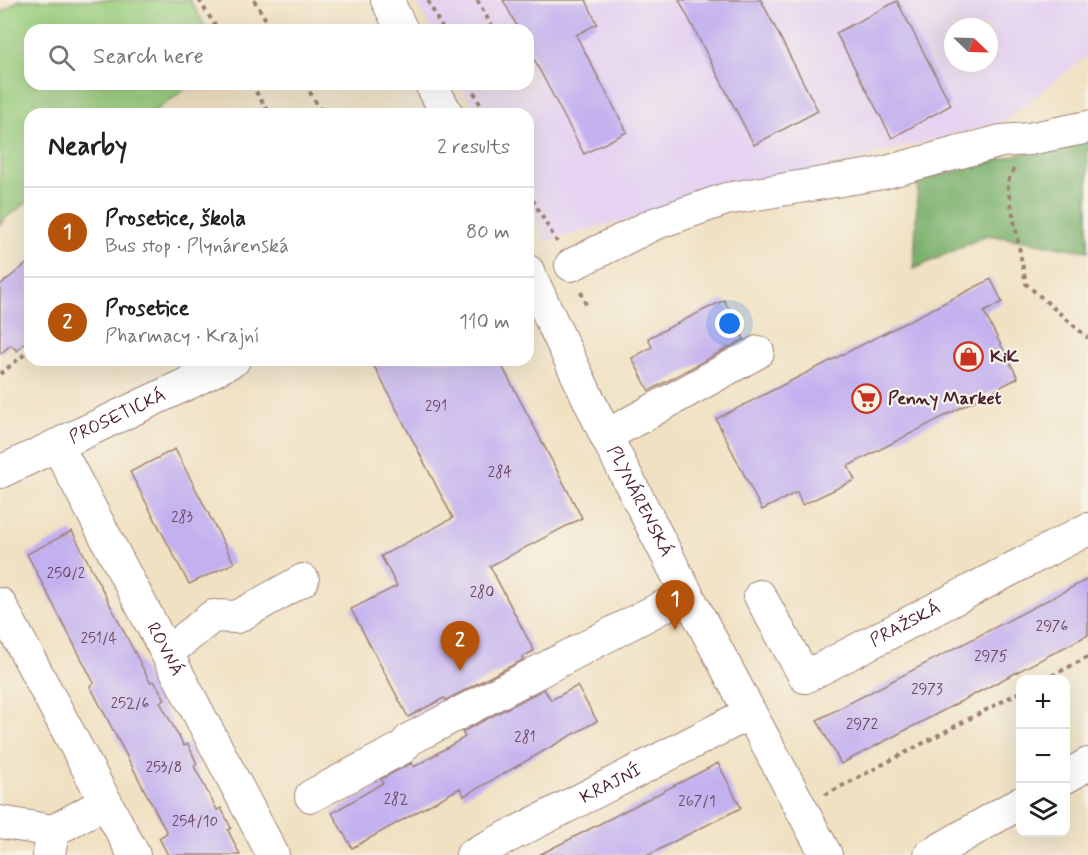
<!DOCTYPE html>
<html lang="en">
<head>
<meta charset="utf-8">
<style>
	body { margin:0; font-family:Mynerve,sans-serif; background:#f6f6f6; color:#222 }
	.controls { position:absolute; right:18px; bottom:18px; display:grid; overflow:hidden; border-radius:12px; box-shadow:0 6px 24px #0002 }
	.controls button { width:54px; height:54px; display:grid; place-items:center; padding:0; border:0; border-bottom:2px solid #e0e0e0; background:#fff; color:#222; font:30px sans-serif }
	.compass { position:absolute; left:944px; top:18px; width:54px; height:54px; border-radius:50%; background:#fff; box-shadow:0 6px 24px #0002; rotate:113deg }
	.you { position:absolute; left:730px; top:324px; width:21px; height:21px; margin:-15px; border:4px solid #fff; border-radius:50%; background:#1a73e8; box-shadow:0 0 0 9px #1a73e833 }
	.badge { display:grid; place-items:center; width:39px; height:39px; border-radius:50%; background:#b45309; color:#fff; font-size:20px; font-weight:700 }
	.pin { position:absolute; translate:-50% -50px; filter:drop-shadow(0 2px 3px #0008) }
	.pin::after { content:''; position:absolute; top:32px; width:21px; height:18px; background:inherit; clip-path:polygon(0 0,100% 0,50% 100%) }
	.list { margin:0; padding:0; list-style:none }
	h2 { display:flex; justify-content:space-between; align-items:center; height:78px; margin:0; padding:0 24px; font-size:26px }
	h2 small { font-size:20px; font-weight:400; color:#767676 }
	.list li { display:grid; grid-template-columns:39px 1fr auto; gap:18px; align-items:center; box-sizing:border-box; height:90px; padding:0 24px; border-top:2px solid #e0e0e0 }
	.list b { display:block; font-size:22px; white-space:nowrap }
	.list p { margin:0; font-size:20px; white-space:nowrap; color:#767676 }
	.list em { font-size:20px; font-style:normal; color:#767676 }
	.icon { flex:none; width:33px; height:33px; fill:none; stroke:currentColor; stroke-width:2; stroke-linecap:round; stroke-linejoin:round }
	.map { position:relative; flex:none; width:1088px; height:855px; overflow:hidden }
	.search { position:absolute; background:#fff; box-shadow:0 6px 24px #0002; left:24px; top:24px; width:510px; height:66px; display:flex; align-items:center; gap:15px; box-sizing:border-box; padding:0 21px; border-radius:18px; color:#767676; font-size:22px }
	.panel { position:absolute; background:#fff; box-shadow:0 6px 24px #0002; left:24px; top:108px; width:510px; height:258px; border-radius:18px }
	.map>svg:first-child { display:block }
	.built { fill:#e5d3f1; fill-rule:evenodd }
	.green { fill:#9ace7e; stroke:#727654; stroke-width:1.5 }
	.forest { fill:#7bb16d; stroke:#62684c; stroke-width:1.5 }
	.building { fill:#c2b0ef }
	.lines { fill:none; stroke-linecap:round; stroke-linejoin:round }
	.minor-casing { stroke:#9d8076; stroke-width:34 }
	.path { stroke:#9d8076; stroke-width:4; stroke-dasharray:4.5 4.5; stroke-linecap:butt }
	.minor { stroke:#fff; stroke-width:32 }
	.labels { text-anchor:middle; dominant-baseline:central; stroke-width:4.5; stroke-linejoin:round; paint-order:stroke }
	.number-label { font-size:15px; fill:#68435c }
	.poi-label { font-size:18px; font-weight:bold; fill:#4a1f2b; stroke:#f7f3e8; text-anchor:start }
	.street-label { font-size:18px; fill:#4a1f2b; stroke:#f7f3e8 }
</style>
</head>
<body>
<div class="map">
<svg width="1088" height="855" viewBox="0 0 1088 855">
	<rect width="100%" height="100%" fill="#f7f3e8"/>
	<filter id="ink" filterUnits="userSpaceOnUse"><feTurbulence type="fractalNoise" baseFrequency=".0167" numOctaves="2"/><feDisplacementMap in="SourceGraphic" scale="12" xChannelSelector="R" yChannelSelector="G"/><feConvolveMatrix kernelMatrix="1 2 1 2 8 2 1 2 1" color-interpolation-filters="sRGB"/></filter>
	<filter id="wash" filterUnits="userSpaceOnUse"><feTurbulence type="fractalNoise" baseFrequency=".008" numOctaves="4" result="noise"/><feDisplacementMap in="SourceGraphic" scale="24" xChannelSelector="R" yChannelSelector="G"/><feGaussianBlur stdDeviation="1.35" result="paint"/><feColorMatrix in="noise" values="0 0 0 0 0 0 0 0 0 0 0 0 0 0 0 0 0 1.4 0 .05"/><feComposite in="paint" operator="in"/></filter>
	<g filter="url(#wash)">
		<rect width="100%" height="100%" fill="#f0e1c2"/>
		<!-- built -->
		<path class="built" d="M415 0H1088V55L1005 121 546 241 528 209V114H477L461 84H528V30H431ZM953 27H989V63H953Z"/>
		<!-- green -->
		<path class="green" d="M19 0H190L207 30H30V84H192L150 114H30V200L5 218 0 225V14Z"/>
		<!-- forest -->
		<path class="forest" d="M1088 136V251L987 235 914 269 918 181Z"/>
		<g id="blocks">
			<!-- building -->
			<path class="building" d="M503 0H586L597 24 576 35 627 132 584 154 528 48V30H519Z
				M679 0H761L818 111 754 145Z
				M897 1 951 105 892 138 836 33Z
				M30 261V337L17 351 11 345 0 354V285Z
				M991 279 1002 302 984 312 1018 378 848 466 855 480 802 505 797 492 762 510 716 419Z
				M724 300 744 339 649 391 632 358 652 347 648 338Z
				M371 360H499L582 518 490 566 534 651 522 657 524 659 446 700 444 698 408 717 351 609 397 586 381 556 453 518Z
				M175 449 234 563 189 584 130 472Z
				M72 531 150 682 154 681 165 699 160 702 184 746 188 744 197 764 194 766 217 810 221 808 231 828 228 830 240 855H168L159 838 167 833 90 686 94 683 27 554Z
				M1088 579V635L841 764 817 720Z
				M577 686 597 721 464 796 460 788 352 848 332 813 383 783 381 779 411 763 414 767 465 737 462 732 544 689 551 700Z
				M718 763 741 808 677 840 649 855H539Z"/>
		</g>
	</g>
	<g filter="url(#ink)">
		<use href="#blocks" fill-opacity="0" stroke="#9d8076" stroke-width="1.5"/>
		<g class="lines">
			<defs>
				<g id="minor">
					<path d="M387 0 402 30"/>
					<path d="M431 84 447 114"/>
					<path d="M571 265 654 224 726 199 883 173 1001 141 1029 139 1088 127"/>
					<path id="s1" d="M528 271 606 436 687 594 826 855"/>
					<path d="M606 436 758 352"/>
					<path id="s2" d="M57 445 273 855"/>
					<path id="s3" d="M0 472 193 381 234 360"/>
					<path id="s4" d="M760 596 805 677 1088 529"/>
					<path d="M0 604 134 855"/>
					<path d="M167 653 213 616 237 617 303 580"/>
					<path d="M1066 777 1088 764"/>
					<path d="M311 796 402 748 410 739 687 594"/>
					<path d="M0 822 53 831"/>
					<path d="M49 855 53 831 106 802"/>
					<path id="s5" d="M472 855 750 713"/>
					<path d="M930 855 1020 803"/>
				</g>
			</defs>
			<!-- minor casing -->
			<use href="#minor" class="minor-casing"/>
			<!-- path -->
			<path class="path" d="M199 0 218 30
				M254 0 272 30
				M477 0 494 30
				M428 1 443 30
				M251 84 270 114
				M305 84 323 114
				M470 84 485 114
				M1014 169 1007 183 1026 284 1088 338
				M528 192 557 242
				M581 292 586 305
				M0 374 30 350
				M1044 680 1088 657
				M825 795 1020 692"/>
			<!-- minor -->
			<use href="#minor" class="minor"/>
		</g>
	</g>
	<!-- icons -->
	<defs>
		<symbol id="shop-ring" viewBox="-11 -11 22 22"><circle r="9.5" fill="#f7f3e8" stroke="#c8321e" stroke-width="1.5"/><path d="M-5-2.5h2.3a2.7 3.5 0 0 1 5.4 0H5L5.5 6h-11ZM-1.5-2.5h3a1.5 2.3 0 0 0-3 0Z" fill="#c8321e"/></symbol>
		<symbol id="supermarket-ring" viewBox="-11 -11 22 22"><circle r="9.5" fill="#f7f3e8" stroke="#c8321e" stroke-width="1.5"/><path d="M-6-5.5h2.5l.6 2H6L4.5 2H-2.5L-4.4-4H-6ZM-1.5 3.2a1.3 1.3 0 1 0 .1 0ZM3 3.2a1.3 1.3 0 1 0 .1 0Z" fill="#c8321e"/></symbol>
	</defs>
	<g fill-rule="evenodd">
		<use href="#shop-ring" x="952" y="340" width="33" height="33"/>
		<use href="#supermarket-ring" x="850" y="382" width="33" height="33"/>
	</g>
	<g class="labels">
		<!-- number labels -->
		<g class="number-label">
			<text x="436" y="407">291</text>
			<text x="500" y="473">284</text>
			<text x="182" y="518">283</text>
			<text x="66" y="574">250/2</text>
			<text x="482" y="593">280</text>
			<text x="1052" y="627">2976</text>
			<text x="99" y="639">251/4</text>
			<text x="991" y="657">2975</text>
			<text x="927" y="690">2973</text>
			<text x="130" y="704">252/6</text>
			<text x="862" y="725">2972</text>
			<text x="525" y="738">281</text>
			<text x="164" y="768">253/8</text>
			<text x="396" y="800">282</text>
			<text x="697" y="802">267/1</text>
			<text x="195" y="822">254/10</text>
		</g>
		<!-- poi labels -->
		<g class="poi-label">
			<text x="990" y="357">KiK</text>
			<text x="888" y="399">Penny Market</text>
		</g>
		<!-- street labels -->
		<g class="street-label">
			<text stroke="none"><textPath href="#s3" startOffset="130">PROSETICKÁ</textPath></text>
			<text stroke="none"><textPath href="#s1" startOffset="256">PLYNÁRENSKÁ</textPath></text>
			<text stroke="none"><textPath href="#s4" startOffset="206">PRAŽSKÁ</textPath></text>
			<text stroke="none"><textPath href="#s2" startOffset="231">ROVNÁ</textPath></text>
			<text stroke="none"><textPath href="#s5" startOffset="156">KRAJNÍ</textPath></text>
		</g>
	</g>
</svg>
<div class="controls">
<button>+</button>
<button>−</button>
<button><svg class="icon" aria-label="layers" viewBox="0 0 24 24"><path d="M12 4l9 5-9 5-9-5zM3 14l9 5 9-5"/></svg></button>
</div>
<svg class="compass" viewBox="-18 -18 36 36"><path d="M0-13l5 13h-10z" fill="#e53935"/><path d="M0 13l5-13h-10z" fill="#767676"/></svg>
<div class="you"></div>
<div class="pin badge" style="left:675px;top:630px">1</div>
<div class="pin badge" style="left:460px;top:671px">2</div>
<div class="search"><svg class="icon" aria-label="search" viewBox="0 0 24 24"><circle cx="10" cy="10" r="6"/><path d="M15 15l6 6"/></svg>Search here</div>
<section class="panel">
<h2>Nearby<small>2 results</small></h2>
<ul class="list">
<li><span class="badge">1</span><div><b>Prosetice, škola</b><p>Bus stop · Plynárenská</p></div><em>80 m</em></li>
<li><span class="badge">2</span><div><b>Prosetice</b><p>Pharmacy · Krajní</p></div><em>110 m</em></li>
</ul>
</section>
</div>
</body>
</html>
